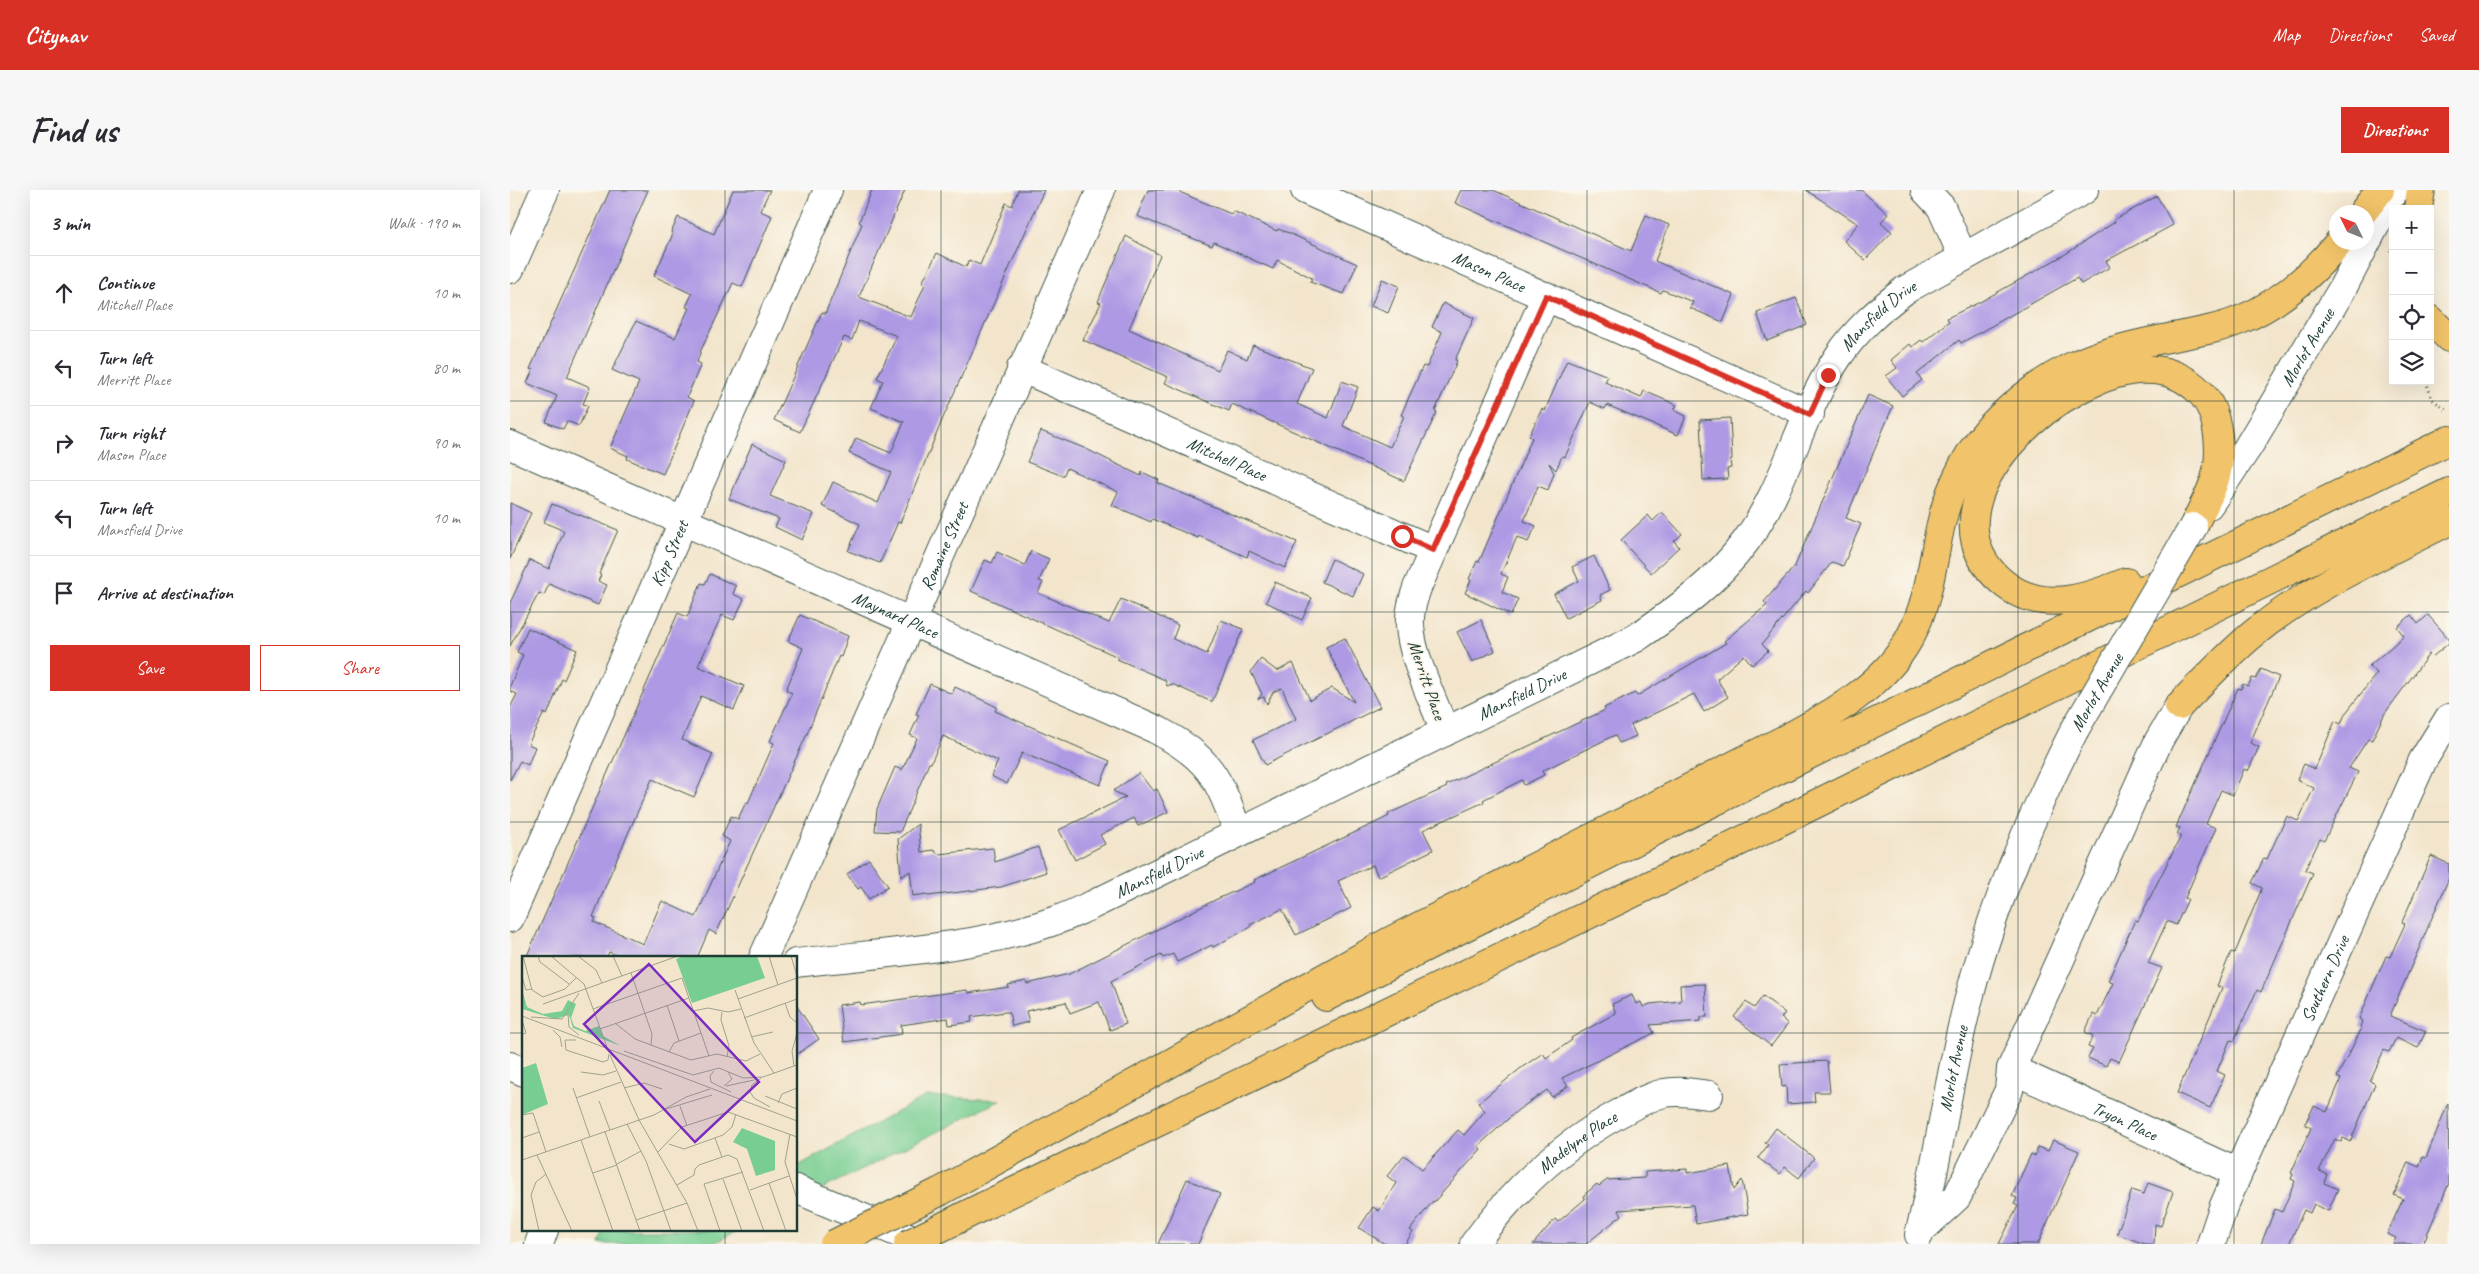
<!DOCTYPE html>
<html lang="en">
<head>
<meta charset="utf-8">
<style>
	body { margin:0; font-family:Caveat,sans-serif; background:#f7f7f7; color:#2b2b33 }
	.controls { position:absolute; right:15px; top:15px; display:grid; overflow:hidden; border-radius:0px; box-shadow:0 5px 20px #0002 }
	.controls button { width:45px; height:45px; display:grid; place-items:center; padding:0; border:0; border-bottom:1px solid #e1e1e2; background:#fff; color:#2b2b33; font:25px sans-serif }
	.compass { position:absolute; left:1819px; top:15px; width:45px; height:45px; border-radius:50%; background:#fff; box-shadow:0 5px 20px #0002; rotate:313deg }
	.stop { position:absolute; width:15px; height:15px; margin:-11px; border:4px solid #d93025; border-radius:50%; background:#fff }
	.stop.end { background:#d93025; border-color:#fff; box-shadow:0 1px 5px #0008 }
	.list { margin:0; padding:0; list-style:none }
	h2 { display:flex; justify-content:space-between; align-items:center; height:65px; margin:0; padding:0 20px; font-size:21px }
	h2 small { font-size:16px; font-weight:400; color:#7c7c81 }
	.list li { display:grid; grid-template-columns:32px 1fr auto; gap:15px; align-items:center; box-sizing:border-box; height:75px; padding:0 20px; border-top:1px solid #e1e1e2 }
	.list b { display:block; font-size:19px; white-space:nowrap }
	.list p { margin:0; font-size:16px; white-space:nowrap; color:#7c7c81 }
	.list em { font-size:16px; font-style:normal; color:#7c7c81 }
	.actions { display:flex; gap:10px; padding:15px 20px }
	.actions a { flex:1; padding:11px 0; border:1px solid #d93025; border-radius:0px; text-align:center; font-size:18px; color:#d93025 }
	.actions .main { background:#d93025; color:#fff }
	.icon { flex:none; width:28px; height:28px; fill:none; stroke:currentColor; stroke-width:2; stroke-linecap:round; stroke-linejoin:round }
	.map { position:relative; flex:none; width:1939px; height:1054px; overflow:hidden; border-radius:0px }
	header { display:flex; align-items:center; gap:30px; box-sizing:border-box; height:70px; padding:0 25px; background:#d93025; color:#fff }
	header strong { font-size:24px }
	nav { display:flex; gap:28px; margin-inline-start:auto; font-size:18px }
	.intro { display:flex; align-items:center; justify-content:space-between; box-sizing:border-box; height:120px; padding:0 30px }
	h1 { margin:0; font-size:35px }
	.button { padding:12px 22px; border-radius:0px; background:#d93025; color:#fff; font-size:18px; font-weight:700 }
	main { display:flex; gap:30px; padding:0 30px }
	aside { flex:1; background:#fff; border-radius:0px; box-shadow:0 5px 20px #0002 }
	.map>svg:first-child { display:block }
	.green { fill:#78ce92; stroke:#4c8663 }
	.building { fill:#ad99e4 }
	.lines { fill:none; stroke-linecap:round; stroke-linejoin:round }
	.minor-casing { stroke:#3f564b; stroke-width:30 }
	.highway-casing { stroke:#3f564b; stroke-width:30 }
	.path { stroke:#3f564b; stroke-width:3; stroke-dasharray:1 4; stroke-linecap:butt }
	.minor { stroke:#fff; stroke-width:28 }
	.highway { stroke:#f1c36a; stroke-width:28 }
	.minor-bridge-casing { stroke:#3f564b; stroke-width:30; stroke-linecap:butt }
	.highway-bridge-casing { stroke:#3f564b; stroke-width:30; stroke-linecap:butt }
	.minor-bridge { stroke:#fff; stroke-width:28 }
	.highway-bridge { stroke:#f1c36a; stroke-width:28 }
	.route { stroke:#d93025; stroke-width:6 }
	.grid { fill:none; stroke:#1f3d34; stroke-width:1; stroke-opacity:0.55 }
	.labels { text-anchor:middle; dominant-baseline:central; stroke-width:4; stroke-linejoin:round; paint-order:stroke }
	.street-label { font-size:18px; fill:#1f3d34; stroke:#fbf7ec }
	.inset-road { fill:none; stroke:#9ea28f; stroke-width:1 }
	.view { fill:#7b2cbf; fill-opacity:0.15; stroke:#7b2cbf; stroke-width:2.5 }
	.inset-edge { fill:none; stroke:#1f3d34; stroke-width:2.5 }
</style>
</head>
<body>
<header>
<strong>Citynav</strong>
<nav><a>Map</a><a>Directions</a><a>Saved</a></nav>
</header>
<div class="intro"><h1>Find us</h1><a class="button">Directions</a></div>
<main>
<aside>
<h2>3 min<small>Walk · 190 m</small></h2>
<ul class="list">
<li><svg class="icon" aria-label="ahead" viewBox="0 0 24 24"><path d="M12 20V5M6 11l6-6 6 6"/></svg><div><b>Continue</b><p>Mitchell Place</p></div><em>10 m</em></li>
<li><svg class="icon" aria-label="left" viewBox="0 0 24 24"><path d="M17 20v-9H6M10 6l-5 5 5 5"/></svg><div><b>Turn left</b><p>Merritt Place</p></div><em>80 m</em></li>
<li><svg class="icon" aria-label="right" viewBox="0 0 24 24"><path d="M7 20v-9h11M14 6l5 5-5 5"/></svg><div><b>Turn right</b><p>Mason Place</p></div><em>90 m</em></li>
<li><svg class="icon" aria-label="left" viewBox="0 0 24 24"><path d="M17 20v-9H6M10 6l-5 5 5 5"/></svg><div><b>Turn left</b><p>Mansfield Drive</p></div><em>10 m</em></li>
<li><svg class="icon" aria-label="arrive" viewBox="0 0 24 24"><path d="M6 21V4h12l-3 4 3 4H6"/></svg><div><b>Arrive at destination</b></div></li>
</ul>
<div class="actions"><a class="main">Save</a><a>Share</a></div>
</aside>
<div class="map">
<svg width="1939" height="1054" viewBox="0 0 1939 1054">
	<rect width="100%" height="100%" fill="#fbf7ec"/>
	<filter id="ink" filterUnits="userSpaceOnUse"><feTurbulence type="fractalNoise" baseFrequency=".02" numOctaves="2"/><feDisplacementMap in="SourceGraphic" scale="10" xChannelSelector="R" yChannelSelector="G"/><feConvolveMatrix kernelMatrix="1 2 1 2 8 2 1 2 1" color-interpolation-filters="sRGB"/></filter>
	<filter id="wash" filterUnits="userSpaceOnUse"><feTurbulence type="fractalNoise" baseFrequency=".0096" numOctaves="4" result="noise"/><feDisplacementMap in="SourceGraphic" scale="20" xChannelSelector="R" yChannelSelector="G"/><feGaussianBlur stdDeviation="1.12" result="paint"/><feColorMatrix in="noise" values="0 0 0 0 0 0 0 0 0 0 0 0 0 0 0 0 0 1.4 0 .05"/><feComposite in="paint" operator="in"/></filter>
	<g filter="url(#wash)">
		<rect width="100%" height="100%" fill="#f3e5cc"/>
		<!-- green -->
		<path class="green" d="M416 906 491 910 286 1012V977Z
			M95 1040H229L202 1054H90Z"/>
		<g id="blocks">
			<!-- building -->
			<path class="building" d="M100 0H138L57 187 80 197 73 214 78 216 69 236 57 231 53 239 36 232 47 206 17 193 23 180 20 179Z
				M223 0H260L250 21 262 26 232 97 223 93 191 160 187 172 191 174 177 207 184 211 153 284 117 269 118 266 100 258 129 192 102 180 126 131 165 148 179 118 176 117 182 104 144 86 163 44 161 43 168 27 204 44Z
				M362 0H395L349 107 401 127 415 94 412 93 427 63 456 77 459 70 470 75 496 13 502 16 508 0H534L433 228 390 333 388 332 370 373 338 361 350 334 312 316 323 292 368 313 381 282 339 263 346 248 381 263 394 232 361 218 373 191 367 188 387 146 349 131 342 150 334 147 290 242 264 230 312 122 315 124 352 34 349 32Z
				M638 0H665L721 24 723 21 767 41 768 39 779 43 847 74 834 104 800 92 802 88 767 70 763 79 704 52 702 56 627 26Z
				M951 0H983L1121 61 1136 25 1159 35 1145 71 1224 105 1213 132 1180 118 1183 112 1153 100 1151 103 945 13Z
				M1296 0H1351L1378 24 1371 32 1382 42 1355 70 1334 51 1348 34Z
				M1647 6 1663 35 1596 71 1600 77 1571 94 1567 88 1451 153 1449 150 1407 184 1412 190 1392 206 1376 186 1387 178 1381 170 1400 154 1402 157 1411 150 1413 152 1439 131 1437 128 1470 112 1554 65 1605 32 1604 30Z
				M616 46 650 65 619 139 708 180 717 160 737 169 743 155 802 178 787 214 818 228 832 191 848 197 833 236 880 257 894 226 891 225 913 176 917 177 932 142 922 137 933 113 964 128 945 170 947 171 925 221 927 222 894 291 722 214 719 221 655 193 658 187 573 150 591 113 588 112 593 99Z
				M872 89 889 96 878 123 861 116Z
				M1286 108 1297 135 1257 151 1247 123Z
				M1057 170 1098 186 1095 192 1131 208 1134 201 1167 215 1164 220 1176 226 1168 245 1097 215 1095 219 1080 212 1055 267 1052 266 1046 280 1039 273 1044 283 1038 300 1028 296 1014 331 1026 336 1018 352 1007 347 991 384 998 387 992 402 1008 409 1001 425 955 403 961 390 959 389 967 371 969 372 1022 248 1019 246 1032 219 1035 221 1036 218Z
				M1358 205 1383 216 1336 328 1351 334 1333 376 1322 372 1298 403 1296 401 1252 454 1258 461 1242 475 1234 465 1207 489 1218 507 1194 522 1184 504 1121 535 1126 546 1109 553 1105 545 1032 581 1034 585 1014 595 1012 590 973 610 974 612 913 640 923 660 868 687 863 675 828 691 841 718 786 745 772 719 740 735 741 737 703 757 702 755 667 772 663 764 653 768 651 765 601 791 616 834 600 840 589 812 560 823 556 812 516 821 519 832 502 836 499 822H495L461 827 462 832 439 835 438 828 391 835 392 844 334 852 329 815 350 812 351 815 457 800 458 803 499 797 498 795 516 791 517 794 559 784 705 710 745 692 744 690 867 632 879 626 878 624 937 597 936 595 1089 523 1095 520 1094 518 1125 503 1127 506 1216 453 1214 451 1257 415 1254 412 1285 376Z
				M1220 228 1222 269 1220 270 1221 278 1217 279 1218 289 1193 290 1190 230Z
				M531 241 574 258 631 286 632 282 649 290 648 293 787 352 775 378 739 361 737 367 689 346 688 348 642 329 641 332 602 315 608 302 557 278 553 286 517 272Z
				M242 254 276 270 260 306 304 324 292 350 265 337 269 329 219 309Z
				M0 313 21 323 0 369Z
				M42 314 108 340 89 384 91 385 88 391 97 395 88 415 39 394 34 405 29 403 0 456V413L20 370 39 379 54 341 34 332Z
				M1152 322 1172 344 1164 351 1169 357 1141 383 1111 350 1138 325 1143 331Z
				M521 361 539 369 529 391 533 392 528 403 599 433 611 409 668 435 663 449 697 464 711 430 733 439 702 512 662 494 657 496 655 490 607 469 608 467 461 401 475 370 482 373 487 362 515 375Z
				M1084 366 1100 400 1090 405 1092 410 1056 428 1044 404 1069 391 1062 377Z
				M822 369 853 384 843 406 812 392Z
				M200 384 226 396 223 404 234 409 224 430 212 425 188 476 234 496 224 520 191 506 172 550 203 564 184 607 142 589 102 680 83 727 86 728 84 732 133 754 152 711 186 727 220 651 212 646 221 626 228 629 236 612 238 613 264 553 260 551 282 503 276 500 293 458 278 451 290 425 338 446 331 467 329 466 297 544 206 744 199 740 187 768H113L99 762 96 768H16L168 423 177 427 191 393 195 394Z
				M765 392 802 408 792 430 756 412Z
				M1901 425 1908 434 1918 425 1939 449V453L1922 467 1919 464 1875 523 1862 550 1858 549 1839 578 1848 582 1814 651 1810 649 1795 680 1803 683 1751 802 1747 800 1724 851 1720 850 1707 881 1715 885 1700 918 1667 903 1712 798 1707 796 1721 762 1725 763 1752 698 1742 693 1754 668 1757 669 1777 626 1788 631 1804 598 1787 590 1794 574 1805 579 1825 531 1831 534 1835 524 1867 483 1859 476 1894 446 1887 437Z
				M971 430 985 461 962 472 947 442Z
				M18 438 67 460 54 490 52 489 37 525 34 523 18 554 25 557 18 575 10 571 0 590V518L7 504 0 501V496L13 465 7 462Z
				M835 448 870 517 755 575 743 550 786 529 772 498 763 502 757 514 754 507 748 509 752 504 741 482 751 469 767 481 783 473 800 510 822 498 844 512 816 457Z
				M1751 479 1769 487 1740 553 1749 557 1738 581 1734 579 1723 605 1711 600 1696 634 1706 638 1675 708 1678 709 1666 735 1657 731 1638 773 1652 778 1609 872 1600 868 1596 876 1578 868 1583 859 1578 857 1583 846 1575 842 1583 824 1587 826 1603 793 1598 791 1625 730 1628 731 1671 646 1667 644 1670 638 1666 637 1728 498 1731 499 1733 494 1738 496 1742 488 1746 489Z
				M420 494 442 504 445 497 487 517 485 521 600 571 590 595 512 563 497 594 481 586 488 571 433 546 421 573H419L390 642 365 641 367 619 385 577 392 580 407 548 400 545 409 525 406 524Z
				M629 583 643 601 647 599 658 622 628 636 624 628 590 645 595 654 565 670 549 640 616 607 603 601Z
				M408 634 411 662 423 660 429 664 483 658 485 672 528 657 536 682 491 697 418 706 417 704 403 706 400 681 391 687 388 649Z
				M1921 666 1939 674V688L1880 826 1916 841 1908 858 1886 848 1879 862 1874 860 1860 891 1865 894 1840 952 1833 948 1831 952 1825 949 1809 981 1817 984 1814 993 1828 999 1818 1021 1804 1014 1800 1023 1794 1020 1779 1054H1751L1765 1019 1772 1022 1785 991 1781 989 1783 984 1781 983 1801 938 1795 934 1804 916 1817 922 1831 889 1827 887 1852 838 1850 837 1852 831 1849 829 1876 766 1880 767 1895 734 1892 732Z
				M359 669 378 696 359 709 351 697 348 699 337 684Z
				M1195 794 1197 827H1191V831L1140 835 1144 843 1052 888 1058 896 1042 907 1037 900 1008 920 968 956 971 959 924 1012 923 1011 900 1040 903 1042 895 1054H875L849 1038 863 1017 869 1021 886 993 877 986 894 965 912 979 948 940 954 945 975 921 968 913 1011 878 1033 863 1036 868 1062 850 1061 848 1106 823 1102 814 1122 805 1126 814 1131 812 1133 817 1140 814 1171 811 1170 795Z
				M1253 806 1275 823 1271 828 1278 834 1261 856 1224 827 1236 812 1244 818Z
				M286 815 309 849 286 865Z
				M1317 871 1320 902H1304L1305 912 1277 914 1276 896 1272 897 1270 874Z
				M1938 913 1939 993 1913 1054H1883L1886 1048 1877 1044 1893 1009 1884 1005 1898 972 1909 977 1913 967 1916 968Z
				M1266 938 1304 968 1289 988 1275 977 1270 984 1248 968 1258 955 1255 953Z
				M1543 950 1569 961 1528 1054H1489L1508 1016 1504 1014 1507 1008 1502 1006 1521 964 1525 966 1528 957 1538 961Z
				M1220 976 1224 1000 1232 990 1238 1024 1186 1034 1183 1015 1108 1020 1112 1025 1076 1054H1023L1045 1029 1048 1032 1075 1009 1074 1005 1087 994 1089 996 1097 990 1135 988V982L1177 979V983Z
				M677 989 710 1004 688 1054H648Z
				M1638 993 1663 1002 1651 1036 1645 1034 1644 1054H1635L1607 1044 1622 1000 1634 1004Z"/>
		</g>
	</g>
	<g filter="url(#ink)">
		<use href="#blocks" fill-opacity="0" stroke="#3f564b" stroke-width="1"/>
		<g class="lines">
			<defs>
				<g id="minor">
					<path id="s1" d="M795 0 1300 224"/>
					<path d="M1415 0 1431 17 1453 67"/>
					<path d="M0 79 35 0"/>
					<path id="s2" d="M511 178 923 360"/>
					<path id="s3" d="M0 255 645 539C699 567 709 587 728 643"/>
					<path id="s4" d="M1699 315 1738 257 1831 101 1884 0"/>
					<path d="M935 542C924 511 902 469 900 436 899 422 903 410 907 398L1036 106"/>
					<path id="s5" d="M0 728 318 0"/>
					<path id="s6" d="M253 768 591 0"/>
					<path id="s7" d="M286 773C370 763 464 759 544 731 557 727 570 720 582 715L1126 448C1168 419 1205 393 1236 351 1277 295 1290 223 1328 167 1346 140 1369 120 1395 100L1574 0"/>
					<path d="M0 876 14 882"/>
					<path id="s8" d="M1501 879 1728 983"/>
					<path d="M286 999 414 1054"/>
					<path d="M1410 1041 1447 1007 1499 900 1501 879 1649 550 1669 516"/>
					<path id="s9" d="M1409 1045C1429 968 1438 889 1458 812 1482 717 1520 628 1564 541"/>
					<path d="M29 1054 34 1040"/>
					<path id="s10" d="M964 1054C1002 1001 1051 956 1108 924 1123 916 1137 907 1154 903 1169 900 1184 903 1199 905"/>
					<path id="s11" d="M1701 1054 1713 1018 1728 983 1913 570 1939 528"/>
				</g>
				<path id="highway" d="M1908 19 1911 0
					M1853 22 1870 0
					M1920 129 1939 148
					M1616 392C1575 409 1530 424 1492 392 1399 313 1558 172 1643 180 1661 181 1678 190 1690 202 1710 222 1713 266 1704 292 1699 307 1690 322 1683 337
					M1669 516C1693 491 1717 466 1743 444 1801 396 1873 365 1939 331
					M816 807 1175 626 1939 250
					M431 1001 880 751 1277 548C1322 524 1373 496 1399 449 1419 413 1422 373 1431 334 1440 295 1460 255 1490 227 1540 180 1582 163 1648 150 1676 144 1704 141 1730 130 1769 114 1802 85 1829 52
					M474 1016 1194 669 1939 302"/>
			</defs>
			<!-- minor casing -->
			<use href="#minor" class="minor-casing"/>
			<!-- highway casing -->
			<use href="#highway" class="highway-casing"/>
			<!-- path -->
			<path class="path" d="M1880 60 1882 61 1883 81
				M1916 191 1922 209 1936 220"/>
			<!-- minor -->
			<use href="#minor" class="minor"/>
			<!-- highway -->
			<use href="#highway" class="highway"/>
			<defs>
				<g id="minor-bridge">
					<path id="s12" d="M1564 541 1683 337"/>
				</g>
				<path id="highway-bridge" d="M324 1054 431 1001
					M398 1054 474 1016"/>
			</defs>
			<!-- minor-bridge casing -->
			<use href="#minor-bridge" class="minor-bridge-casing"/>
			<!-- highway-bridge casing -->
			<use href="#highway-bridge" class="highway-bridge-casing"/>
			<!-- minor-bridge -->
			<use href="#minor-bridge" class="minor-bridge"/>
			<!-- highway-bridge -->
			<use href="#highway-bridge" class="highway-bridge"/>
		</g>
	</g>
	<g class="lines" filter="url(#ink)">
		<!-- route -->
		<path class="route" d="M892 346 923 360 1036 106 1300 224 1318 185"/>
	</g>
	<!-- grid -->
	<path class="grid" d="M215 0V768M431 0V1054M646 0V1054M862 0V1054M1077 0V1054M1293 0V1054M1508 0V1054M1724 0V1054M0 211H1939M0 422H1939M0 632H1939M0 843H14M286 843H1939M215 1040V1054"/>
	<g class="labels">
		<!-- street labels -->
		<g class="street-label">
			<text stroke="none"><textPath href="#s1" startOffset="201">Mason Place</textPath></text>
			<text stroke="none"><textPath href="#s7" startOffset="1321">Mansfield Drive</textPath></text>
			<text stroke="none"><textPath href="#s4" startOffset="186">Morlot Avenue</textPath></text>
			<text stroke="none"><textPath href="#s2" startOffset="225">Mitchell Place</textPath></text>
			<text stroke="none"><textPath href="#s6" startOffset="450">Romaine Street</textPath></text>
			<text stroke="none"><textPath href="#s5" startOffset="398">Kipp Street</textPath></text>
			<text stroke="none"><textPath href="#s3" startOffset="421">Maynard Place</textPath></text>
			<text transform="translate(917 490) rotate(71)">Merritt Place</text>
			<text stroke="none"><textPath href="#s12" startOffset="45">Morlot Avenue</textPath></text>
			<text stroke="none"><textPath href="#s7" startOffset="782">Mansfield Drive</textPath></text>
			<text stroke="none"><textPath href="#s7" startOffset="378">Mansfield Drive</textPath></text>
			<text stroke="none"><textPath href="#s11" startOffset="289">Southern Drive</textPath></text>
			<text stroke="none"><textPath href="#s9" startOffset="170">Morlot Avenue</textPath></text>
			<text stroke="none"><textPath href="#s8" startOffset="125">Tryon Place</textPath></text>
			<text stroke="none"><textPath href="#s10" startOffset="146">Madelyne Place</textPath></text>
		</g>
	</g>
	<!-- overview -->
	<g transform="translate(12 766)">
		<rect width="275" height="275" fill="#f3e5cc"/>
		<path d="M162 0H235L243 22 170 47 154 3ZM0 33 5 51 21 58 40 55 46 44 54 48 49 62 52 70 63 75 77 70 81 80 99 90 51 72 47 59 33 63 0 53ZM14 107 26 148 0 159V112ZM220 172 253 185V214L234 220 225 193 211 186Z" fill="#78ce92"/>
		<path class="inset-road" d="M1 0 10 34 21 41 43 33 55 21M16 0 18 6 47 28M29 0 62 28 85 91M56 0 74 14 80 27M91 0 100 20M247 0 256 29M269 0 275 20M109 17 130 78 129 89M0 21 4 34 10 33M213 34 232 87 252 117M216 43 275 22M263 47 268 61 275 67M21 48 156 0M145 49 157 85M71 53 160 22 187 100M171 55 186 52 206 56 219 53M200 56 199 64 207 90 205 101M46 58 47 71 57 79M0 60 275 165M9 61 40 63 57 37M222 62 275 43M0 64 4 77 0 78M93 67 113 83 169 104 195 98 224 105 238 98M78 73 167 42M31 74 38 81 40 91M229 81 251 76M54 84H43L44 94 81 106 86 104 87 98M102 95 171 119 197 112 221 122 241 121M147 96 152 87 179 77M88 99 117 164 165 247 176 275M272 110 270 95 275 77M192 115 188 120 189 126 209 136M59 116 81 119 94 115M241 121 275 109M239 122 230 129 228 136 232 142 248 151M202 130 210 123 206 116M204 130 232 124M51 132 68 181M102 132 122 127 140 133M243 140 275 153M54 142 99 126M77 145 88 174M256 147 260 138 275 132M158 150 165 170M144 153 190 139M0 159 11 157 24 196M105 168 124 205 149 275M83 176 118 275M268 178 263 206 275 243M0 182 17 176M193 182 200 201M59 184 91 275M147 188 162 193 201 179 210 171 214 158M136 196 160 171 206 156 275 181M15 199 50 275M0 204 132 159 164 141 188 133M95 208 119 195M71 217 95 209M172 219 173 213 177 209 206 199 215 203 242 275M201 223 220 275M247 227 264 275M182 228 198 275M182 228 221 216M155 229 172 219M228 234 267 220M114 264 165 247M17 275 9 239 14 226 24 218"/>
		<path class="view" d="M127 8 237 126 173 186 62 68Z"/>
		<rect width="275" height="275" class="inset-edge"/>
	</g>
</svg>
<div class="controls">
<button>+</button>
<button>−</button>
<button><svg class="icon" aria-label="locate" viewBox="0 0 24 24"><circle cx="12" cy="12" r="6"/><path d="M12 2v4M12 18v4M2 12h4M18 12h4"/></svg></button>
<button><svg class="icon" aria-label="layers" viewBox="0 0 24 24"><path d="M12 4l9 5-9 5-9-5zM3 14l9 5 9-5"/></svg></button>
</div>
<svg class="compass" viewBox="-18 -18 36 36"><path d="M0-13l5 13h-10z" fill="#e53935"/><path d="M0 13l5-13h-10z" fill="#7c7c81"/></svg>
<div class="stop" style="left:892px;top:346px"></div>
<div class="stop end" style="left:1318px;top:185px"></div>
</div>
</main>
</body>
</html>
